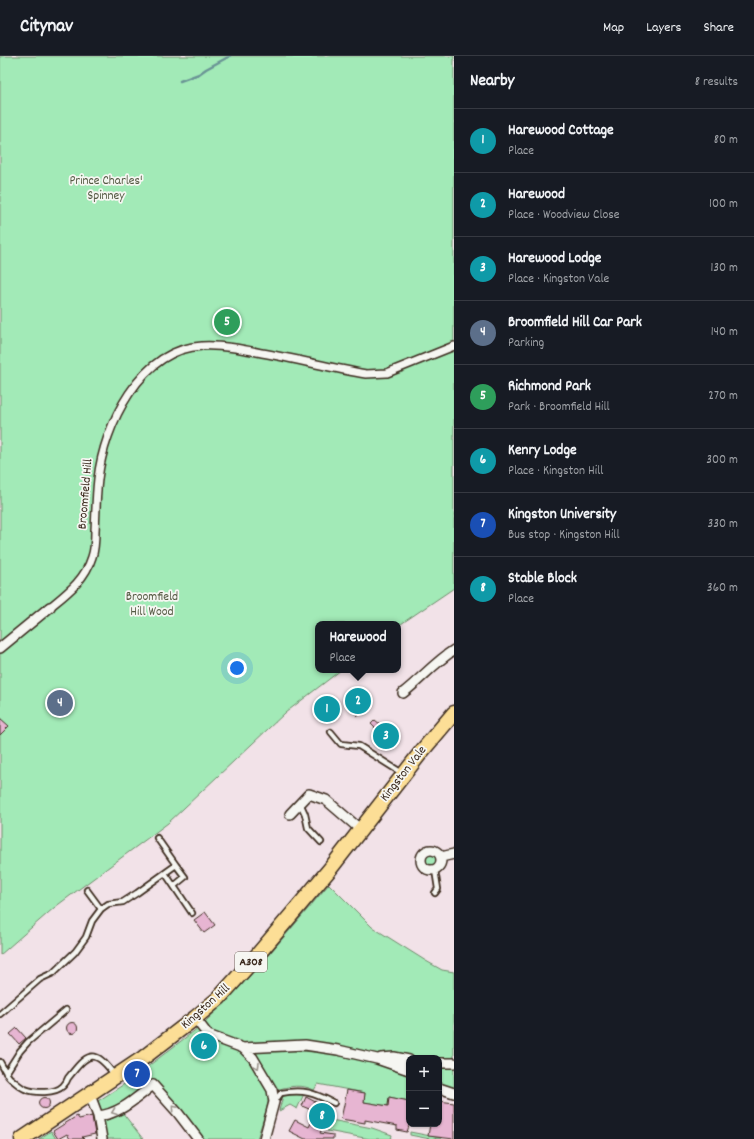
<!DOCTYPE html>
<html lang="en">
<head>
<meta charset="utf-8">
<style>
	body { margin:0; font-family:Dekko,sans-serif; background:#20242c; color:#f1f3f6 }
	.controls { position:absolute; right:12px; bottom:12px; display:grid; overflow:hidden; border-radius:8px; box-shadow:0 1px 3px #0004 }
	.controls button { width:36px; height:36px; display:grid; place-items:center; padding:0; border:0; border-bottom:1px solid #363941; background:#171b24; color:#f1f3f6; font:20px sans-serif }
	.you { position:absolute; left:237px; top:612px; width:14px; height:14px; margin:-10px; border:3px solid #fff; border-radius:50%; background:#1a73e8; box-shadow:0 0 0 6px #1a73e833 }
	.badge { display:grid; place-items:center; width:26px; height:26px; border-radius:50%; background:#d93025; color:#fff; font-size:13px; font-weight:700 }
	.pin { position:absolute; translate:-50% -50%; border:2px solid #fff; box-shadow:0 1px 4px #0006 }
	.popup { position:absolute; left:315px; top:565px; width:86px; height:52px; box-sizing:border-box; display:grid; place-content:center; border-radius:8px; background:#171b24; filter:drop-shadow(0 1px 3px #0005); font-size:13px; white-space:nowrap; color:#9ea1a6 }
	.popup b { font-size:15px; color:#f1f3f6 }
	.popup::after { content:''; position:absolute; left:50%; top:100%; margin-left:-8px; border:8px solid transparent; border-top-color:#171b24 }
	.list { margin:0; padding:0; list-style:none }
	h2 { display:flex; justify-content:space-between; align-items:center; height:52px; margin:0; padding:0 16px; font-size:17px }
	h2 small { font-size:13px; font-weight:400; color:#9ea1a6 }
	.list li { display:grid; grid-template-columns:26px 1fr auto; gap:12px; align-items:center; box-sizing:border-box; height:64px; padding:0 16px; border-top:1px solid #363941 }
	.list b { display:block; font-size:15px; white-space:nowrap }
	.list p { margin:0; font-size:13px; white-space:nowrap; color:#9ea1a6 }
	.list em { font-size:13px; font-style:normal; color:#9ea1a6 }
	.map { position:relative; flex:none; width:454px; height:1083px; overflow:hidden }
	header { display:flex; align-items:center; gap:24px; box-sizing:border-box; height:56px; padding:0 20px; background:#171b24; border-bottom:1px solid #363941 }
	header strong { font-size:19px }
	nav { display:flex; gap:22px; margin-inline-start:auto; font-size:14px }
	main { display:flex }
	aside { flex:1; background:#171b24 }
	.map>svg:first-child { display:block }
	.green { fill:#a2eab7; stroke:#6e8a6a }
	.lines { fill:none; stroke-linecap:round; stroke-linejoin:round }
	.stream { stroke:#6a9495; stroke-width:2.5 }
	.building { fill:#e7b5d2; stroke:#3b2a1e }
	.service-casing { stroke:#3b2a1e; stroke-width:8 }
	.pedestrian-casing { stroke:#3b2a1e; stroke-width:10 }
	.minor-casing { stroke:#3b2a1e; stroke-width:12 }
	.primary-casing { stroke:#3b2a1e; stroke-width:17 }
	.service { stroke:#f6f6f2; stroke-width:4.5 }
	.pedestrian { stroke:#f6f6f2; stroke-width:7 }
	.minor { stroke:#f6f6f2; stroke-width:9 }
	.primary { stroke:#fcde96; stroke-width:14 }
	.oneway { stroke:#989088 }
	.labels { text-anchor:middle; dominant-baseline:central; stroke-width:3.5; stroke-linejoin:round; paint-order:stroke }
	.shield { fill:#f6f6f2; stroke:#73675e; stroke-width:1 }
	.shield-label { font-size:12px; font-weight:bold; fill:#3b2a1e }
	.park-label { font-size:13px; fill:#555a44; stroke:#f6f6f2 }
	.street-label { font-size:13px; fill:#3b2a1e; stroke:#f6f6f2 }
</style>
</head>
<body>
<header>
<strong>Citynav</strong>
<nav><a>Map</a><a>Layers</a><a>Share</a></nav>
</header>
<main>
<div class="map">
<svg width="454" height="1083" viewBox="0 0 454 1083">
	<rect width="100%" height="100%" fill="#f2e2e8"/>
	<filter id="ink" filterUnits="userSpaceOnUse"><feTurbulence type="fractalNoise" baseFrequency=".025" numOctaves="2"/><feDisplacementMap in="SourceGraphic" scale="8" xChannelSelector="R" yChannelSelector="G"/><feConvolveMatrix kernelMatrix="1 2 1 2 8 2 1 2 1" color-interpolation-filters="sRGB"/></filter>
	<g filter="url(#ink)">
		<!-- green -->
		<path class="green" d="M0 0H454V532L398 570V568H318V614H341L285 657 168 767 55 851 0 899Z
			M425 804a6 6 0 1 1 12 0a6 6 0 1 1-12 0Z
			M329 828 372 871 426 905 442 914 454 916V1003L416 1002 393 998 378 999 245 989 210 977 202 969C248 925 288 876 329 828Z
			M198 972 245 999 252 1007 268 1035V1046L266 1055 257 1083H202L156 1027 114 1053 101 1055 98 1045 129 1025Z
			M289 994 326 997 367 1005 384 1009 409 1020V1045L389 1041 388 1050 364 1046 365 1037 318 1028 314 1034C302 1028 289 1030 276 1034L250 995Z
			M439 1010H454V1034L439 1029Z
			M300 1037 304 1038 297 1053 290 1049 279 1055 283 1040Z
			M122 1056 143 1083H104L100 1062Z
			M331 1064 372 1072 392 1079 391 1083H370L327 1075Z
			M51 1075 56 1083H39Z
			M410 1076 441 1082V1083H430L410 1079Z"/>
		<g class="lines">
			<!-- stream -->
			<path class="stream" d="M180 25 199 18 206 13 230 0"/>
		</g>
		<!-- building -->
		<path class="building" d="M359 631 373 647 358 660 344 644Z
			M322 641 328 646 323 653 316 648Z
			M0 662 9 670 0 679Z
			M375 664 398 683 392 690 385 684 383 688 378 682 381 678 371 668Z
			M205 856 215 869 204 877 194 864Z
			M66.5 972a5.5 5.5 0 1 1 11 0a5.5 5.5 0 1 1-11 0Z
			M17 972 26 982 19 988 10 978Z
			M200 981 214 988 208 998 195 992Z
			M347 1034 365 1037 364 1046 388 1050 389 1041 409 1045V1070L407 1076 397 1074V1070L365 1064V1067L341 1063Z
			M306 1041 331 1054 320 1077 333 1079V1083H305L289 1075 295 1064 309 1071 313 1063 316 1056 302 1050Z
			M38.5 1047a5.5 5.5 0 1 1 11 0a5.5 5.5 0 1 1-11 0Z
			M439 1045 454 1047V1083L428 1080 430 1068H439Z
			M77 1060 79 1063 92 1060 95 1078 82 1081 84 1083H70L67 1078 58 1083 53 1075Z"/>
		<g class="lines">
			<defs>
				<path id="service" d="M331 676 341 688 359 690 402 717
					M300 747 305 758 308 772 321 786
					M157 782 176 809
					M435 814 438 833 435 837
					M165 817 192 857
					M87 834 101 853
					M0 958 40 923 53 917 75 896 86 881 92 865 101 853 108 848 123 846 137 837 176 809 185 821 174 830
					M0 1006C3 1011 6 1018 10 1022 14 1025 20 1031 25 1033 35 1037 55 1038 63 1030 65 1028 67 1025 68 1022 87 998 94 990 115 1020
					M6 1017 20 995 28 986 66 954
					M275 1045 281 1037C304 1033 314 1037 334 1047"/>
				<path id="pedestrian" d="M50 551C67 537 85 524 92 501 95 493 95 484 95 475 96 457 96 440 98 423 104 370 140 293 202 290 223 289 242 293 262 297 297 303 331 312 366 318L387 317 454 290"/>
				<path id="minor" d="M0 592 50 551
					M403 637C421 623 435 606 454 594
					M290 758 309 738 326 744 361 774
					M421 804a10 10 0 1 1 20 0a10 10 0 1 1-20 0Z
					M441 801 454 798
					M195 962 208 979 243 992 253 1002 272 1034 274 1046 264 1083
					M243 992 305 989 338 994 377 1003 409 1014
					M381 1002 394 1001 409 1004
					M439 1007H454
					M439 1032 454 1037
					M90 1039 98 1060 102 1083
					M98 1060C120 1058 136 1042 153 1029L178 1057 198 1083"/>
				<path id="primary" d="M22 1083 143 1002 195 962 219 942 254 903 330 813 422 695 454 657"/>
			</defs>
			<!-- service casing -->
			<use href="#service" class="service-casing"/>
			<!-- pedestrian casing -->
			<use href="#pedestrian" class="pedestrian-casing"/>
			<!-- minor casing -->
			<use href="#minor" class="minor-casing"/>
			<!-- primary casing -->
			<use href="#primary" class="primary-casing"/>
			<!-- service -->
			<use href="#service" class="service"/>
			<!-- pedestrian -->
			<use href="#pedestrian" class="pedestrian"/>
			<!-- minor -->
			<use href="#minor" class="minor"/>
			<!-- primary -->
			<use href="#primary" class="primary"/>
		</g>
		<!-- one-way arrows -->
		<defs><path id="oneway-chevron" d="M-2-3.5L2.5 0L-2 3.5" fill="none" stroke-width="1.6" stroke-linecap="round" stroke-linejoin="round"/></defs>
		<g class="oneway">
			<use href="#oneway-chevron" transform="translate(257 1010) rotate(60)"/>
			<use href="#oneway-chevron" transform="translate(174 1052) rotate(-131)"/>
			<use href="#oneway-chevron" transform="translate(114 1056) rotate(160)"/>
		</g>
	</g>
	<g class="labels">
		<!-- shield labels -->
		<rect class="shield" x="235" y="896" width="32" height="20" rx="3"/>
		<g class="shield-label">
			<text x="251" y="906">A308</text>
		</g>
		<!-- park labels -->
		<g class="park-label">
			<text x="106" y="125">Prince Charles'<tspan x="106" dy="15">Spinney</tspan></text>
			<text x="152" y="541">Broomfield<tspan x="152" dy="15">Hill Wood</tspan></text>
		</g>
		<!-- street labels -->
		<g class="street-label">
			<text transform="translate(86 438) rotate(-85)">Broomfield Hill</text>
			<text transform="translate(404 718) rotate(-52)">Kingston Vale</text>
			<text transform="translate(206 951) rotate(-42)">Kingston Hill</text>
		</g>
	</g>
</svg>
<div class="controls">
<button>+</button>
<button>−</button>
</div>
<div class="you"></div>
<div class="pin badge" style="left:327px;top:653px;background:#0f9aa8">1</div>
<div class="pin badge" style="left:358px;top:645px;background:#0f9aa8">2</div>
<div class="popup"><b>Harewood</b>Place</div>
<div class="pin badge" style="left:386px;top:680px;background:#0f9aa8">3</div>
<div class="pin badge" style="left:60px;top:647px;background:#5c6f8a">4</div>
<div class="pin badge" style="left:227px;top:266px;background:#2e9e5b">5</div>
<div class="pin badge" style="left:204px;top:990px;background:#0f9aa8">6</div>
<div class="pin badge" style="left:137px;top:1018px;background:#1a4fb4">7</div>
<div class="pin badge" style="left:322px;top:1060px;background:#0f9aa8">8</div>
</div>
<aside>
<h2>Nearby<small>8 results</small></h2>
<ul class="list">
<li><span class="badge" style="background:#0f9aa8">1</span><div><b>Harewood Cottage</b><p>Place</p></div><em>80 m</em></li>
<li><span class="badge" style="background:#0f9aa8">2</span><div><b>Harewood</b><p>Place · Woodview Close</p></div><em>100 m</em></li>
<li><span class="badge" style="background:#0f9aa8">3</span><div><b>Harewood Lodge</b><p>Place · Kingston Vale</p></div><em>130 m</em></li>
<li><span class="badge" style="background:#5c6f8a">4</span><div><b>Broomfield Hill Car Park</b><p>Parking</p></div><em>140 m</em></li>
<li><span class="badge" style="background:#2e9e5b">5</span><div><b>Richmond Park</b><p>Park · Broomfield Hill</p></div><em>270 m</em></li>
<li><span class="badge" style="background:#0f9aa8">6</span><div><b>Kenry Lodge</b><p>Place · Kingston Hill</p></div><em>300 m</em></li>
<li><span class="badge" style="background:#1a4fb4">7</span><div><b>Kingston University</b><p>Bus stop · Kingston Hill</p></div><em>330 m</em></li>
<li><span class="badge" style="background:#0f9aa8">8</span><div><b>Stable Block</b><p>Place</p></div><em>360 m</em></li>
</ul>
</aside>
</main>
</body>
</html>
